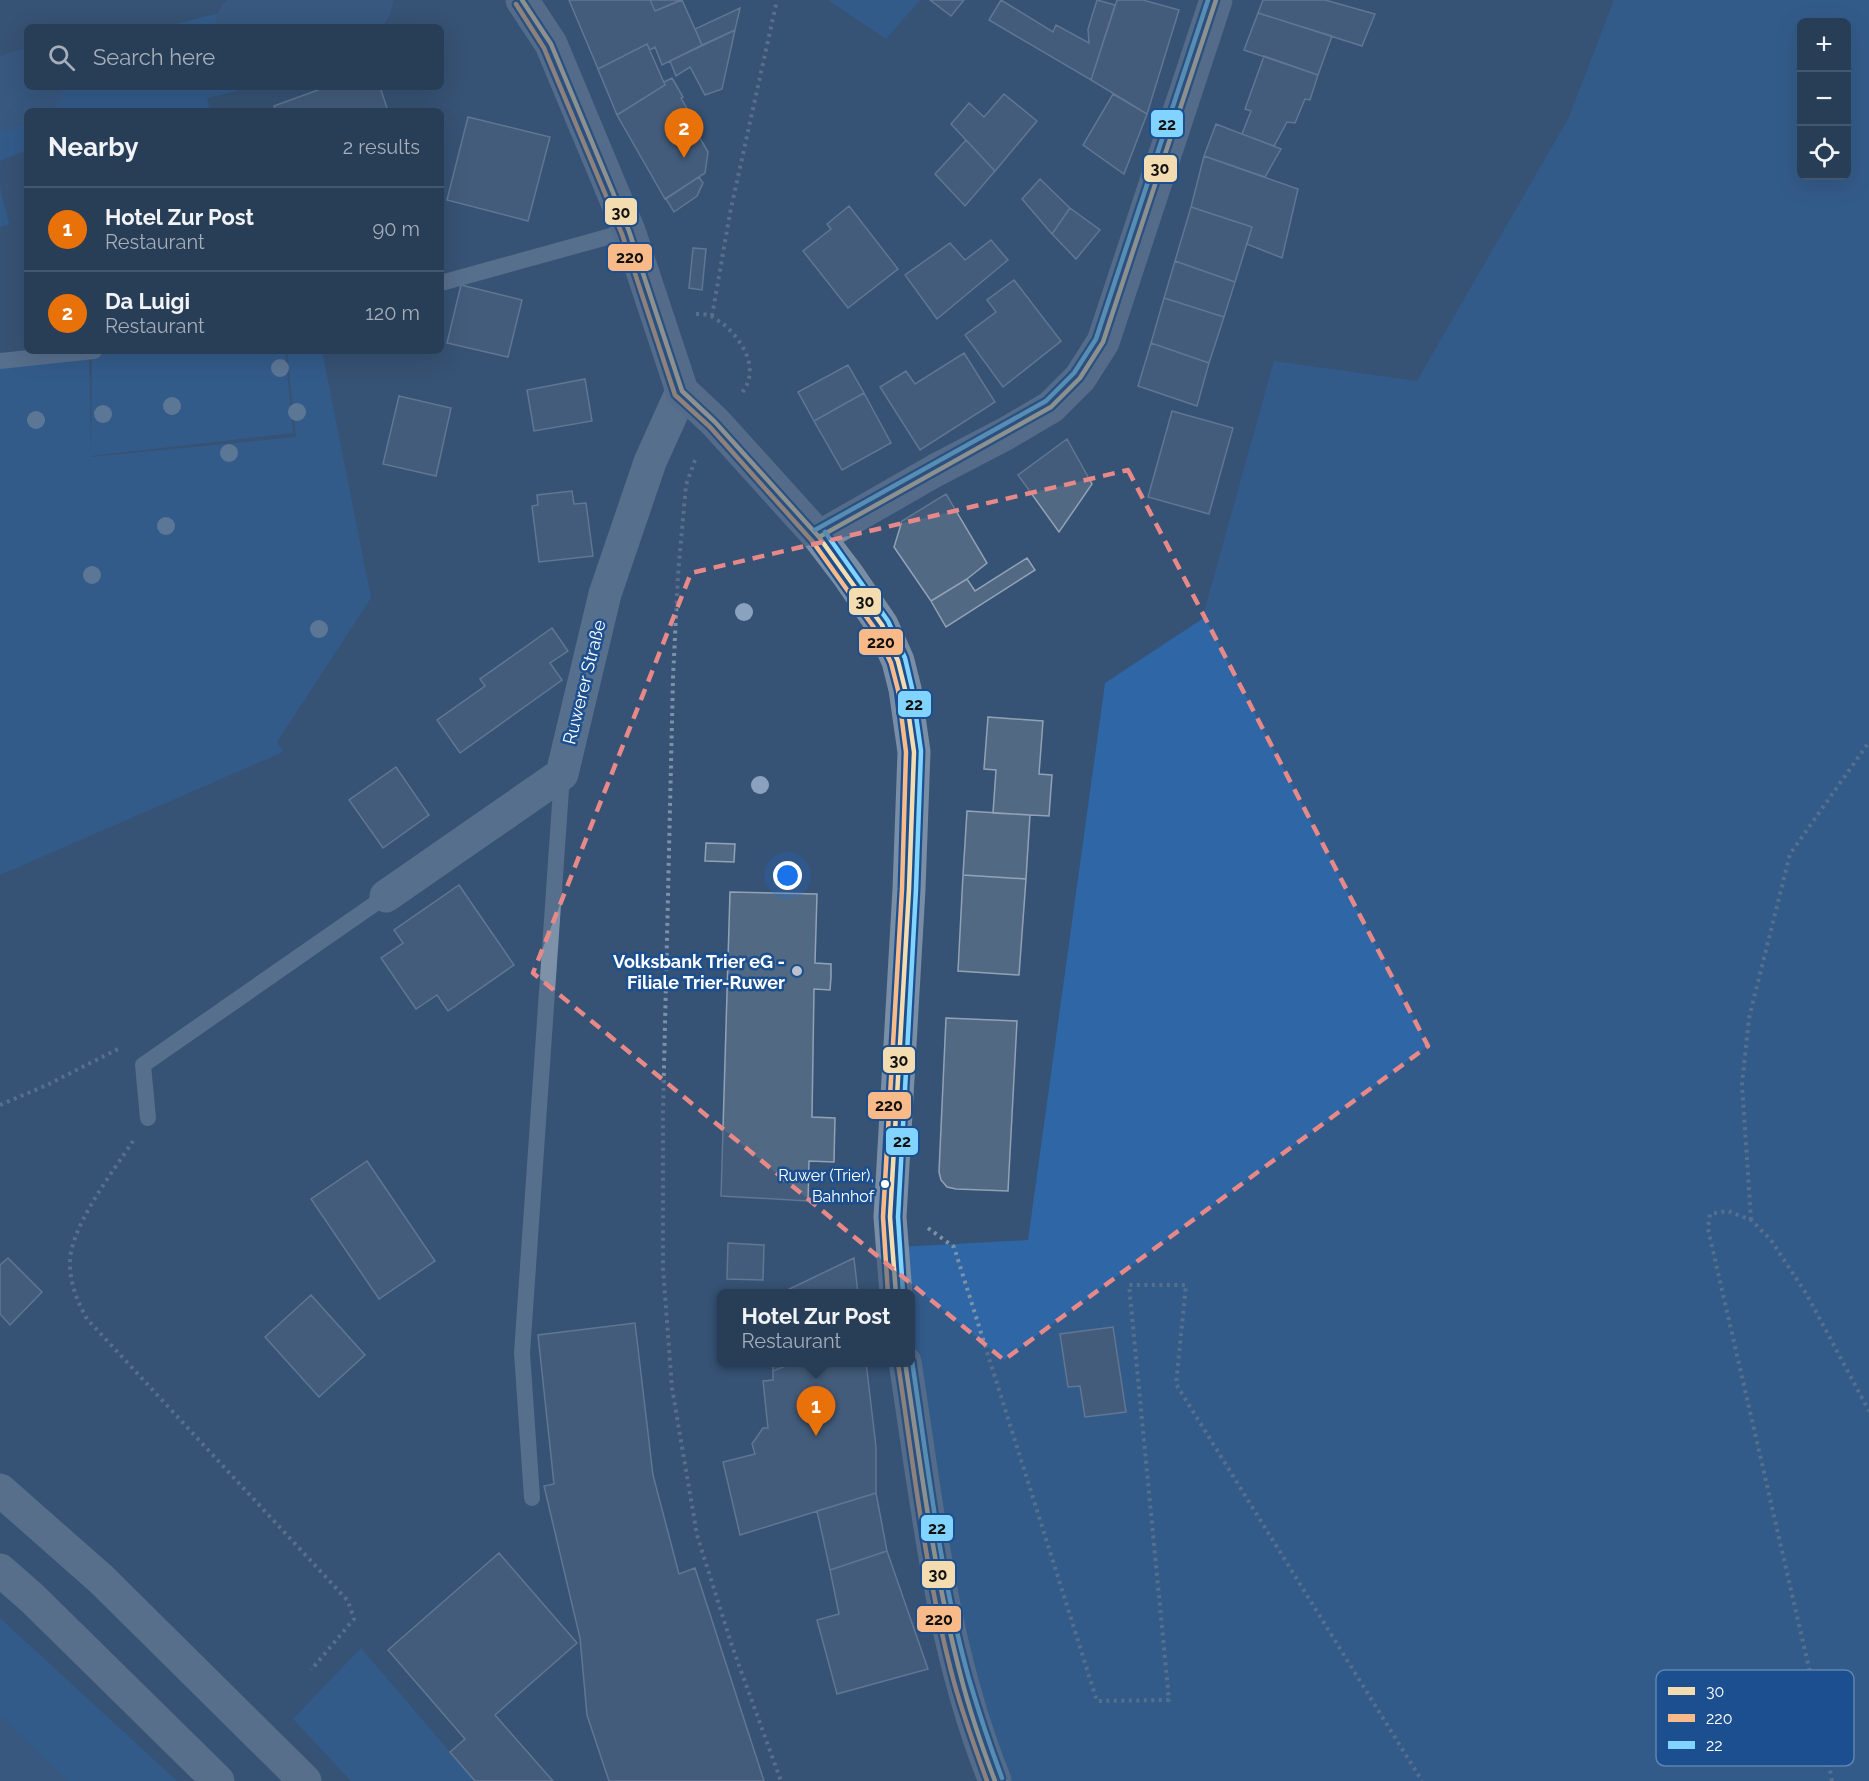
<!DOCTYPE html>
<html lang="en">
<head>
<meta charset="utf-8">
<style>
	body { margin:0; font-family:Raleway,sans-serif; background:#344961; color:#f1f3f6 }
	.controls { position:absolute; right:18px; top:18px; display:grid; overflow:hidden; border-radius:9px; box-shadow:0 6px 24px #0002 }
	.controls button { width:54px; height:54px; display:grid; place-items:center; padding:0; border:0; border-bottom:2px solid #44576d; background:#283e57; color:#f1f3f6; font:30px sans-serif }
	.you { position:absolute; left:788px; top:876px; width:21px; height:21px; margin:-15px; border:4px solid #fff; border-radius:50%; background:#1a73e8; box-shadow:0 0 0 9px #1a73e833 }
	.badge { display:grid; place-items:center; width:39px; height:39px; border-radius:50%; background:#e69b98; color:#fff; font-size:20px; font-weight:700 }
	.pin { position:absolute; translate:-50% -50px; filter:drop-shadow(0 2px 3px #0008) }
	.pin::after { content:''; position:absolute; top:32px; width:21px; height:18px; background:inherit; clip-path:polygon(0 0,100% 0,50% 100%) }
	.popup { position:absolute; left:717px; top:1289px; width:198px; height:78px; box-sizing:border-box; display:grid; place-content:center; border-radius:9px; background:#283e57; filter:drop-shadow(0 2px 4px #0005); font-size:20px; white-space:nowrap; color:#a5aeba }
	.popup b { font-size:22px; color:#f1f3f6 }
	.popup::after { content:''; position:absolute; left:50%; top:100%; margin-left:-12px; border:12px solid transparent; border-top-color:#283e57 }
	.list { margin:0; padding:0; list-style:none }
	h2 { display:flex; justify-content:space-between; align-items:center; height:78px; margin:0; padding:0 24px; font-size:26px }
	h2 small { font-size:20px; font-weight:400; color:#a5aeba }
	.list li { display:grid; grid-template-columns:39px 1fr auto; gap:18px; align-items:center; box-sizing:border-box; height:84px; padding:0 24px; border-top:2px solid #44576d }
	.list b { display:block; font-size:22px; white-space:nowrap }
	.list p { margin:0; font-size:20px; white-space:nowrap; color:#a5aeba }
	.list em { font-size:20px; font-style:normal; color:#a5aeba }
	.icon { flex:none; width:33px; height:33px; fill:none; stroke:currentColor; stroke-width:2; stroke-linecap:round; stroke-linejoin:round }
	.map { position:relative; flex:none; width:1869px; height:1781px; overflow:hidden }
	.search { position:absolute; background:#283e57; box-shadow:0 6px 24px #0002; left:24px; top:24px; width:420px; height:66px; display:flex; align-items:center; gap:15px; box-sizing:border-box; padding:0 21px; border-radius:9px; color:#a5aeba; font-size:22px }
	.panel { position:absolute; background:#283e57; box-shadow:0 6px 24px #0002; left:24px; top:108px; width:420px; height:246px; border-radius:9px }
	.map>svg:first-child { display:block }
	.green { fill:#2f66a5; fill-rule:evenodd }
	.water { fill:#3b618d }
	.lines { fill:none; stroke-linecap:round; stroke-linejoin:round }
	.river { stroke:#3b618d; stroke-width:72 }
	.building { fill:#526984; stroke:#92a2b6; stroke-width:1.5 }
	.path { stroke:#7d92a8; stroke-width:4; stroke-dasharray:3 4.5; stroke-linecap:butt }
	.service { stroke:#7d92a8; stroke-width:16 }
	.minor { stroke:#7d92a8; stroke-width:33 }
	.secondary { stroke:#798da4; stroke-width:33 }
	.motorway { stroke:#7e92a7; stroke-width:33 }
	.bus-1-casing { stroke:#1b4f8f; stroke-width:9 }
	.bus-2-casing { stroke:#1b4f8f; stroke-width:9 }
	.bus-3-casing { stroke:#1b4f8f; stroke-width:9 }
	.bus-1 { stroke:#f3dcb0; stroke-width:4.5 }
	.bus-2 { stroke:#f7ba88; stroke-width:4.5 }
	.bus-3 { stroke:#80d4ff; stroke-width:4.5 }
	.tree { fill:#8aa2be }
	.marked { fill:none; stroke:#e88989; stroke-width:4.5; stroke-dasharray:12 8; stroke-linejoin:round }
	.poi-dot { fill:#b9c2ce; stroke:#1b4f8f; stroke-width:2 }
	.bus-dot { fill:#fff; stroke:#1b4f8f; stroke-width:2 }
	.labels { text-anchor:middle; dominant-baseline:central; stroke-width:5; stroke-linejoin:round; paint-order:stroke }
	.bus-label { font-size:16px; fill:#fff; stroke:#1b4f8f; text-anchor:end }
	.street-label { font-size:18px; fill:#fff; stroke:#1b4f8f }
	.poi-label { font-size:18px; font-weight:bold; fill:#fff; stroke:#1b4f8f; text-anchor:end }
	.key { fill:#1b4f8f; stroke:#5f84b1; stroke-width:1.5 }
	.key-label { font-size:16px; fill:#fff }
	.line-badge { stroke:#1b4f8f; stroke-width:2 }
	.pale-badge-label { font-size:16px; text-anchor:middle; font-weight:bold; fill:#111 }
</style>
</head>
<body>
<div class="map">
<svg width="1869" height="1781" viewBox="0 0 1869 1781">
	<rect width="100%" height="100%" fill="#365274"/>
	<!-- green -->
	<path class="green" d="M828 0H920L886 39Z
		M1614 0H1869V1781H994L945 1622 911 1337 910 1294 899 1247 1028 1240 1105 683 1202 619 1274 361 1417 381 1569 117ZM1802 22H1846V176H1802Z
		M253 4 257 27H165Z
		M27 64V87H253L207 98 210 111H27V150L0 161V71Z
		M0 188 9 224 0 227Z
		M133 351H285L293 433 91 456 92 356Z
		M287 351H322L371 598 277 742 283 752 0 875V369L89 358 91 457 296 437Z
		M0 1618 177 1781H67L0 1716Z
		M361 1648 475 1781H351L293 1719Z"/>
	<!-- water -->
	<path class="water" d="M0 1716 67 1781H0Z"/>
	<g class="lines">
		<!-- river -->
		<path class="river" d="M251 27 357 0
			M0 95 27 85"/>
	</g>
	<!-- building -->
	<path class="building" d="M569 0H650L655 11 682 0 702 45 662 65 655 47 650 50 647 44 598 69Z
		M650 0H681L655 11Z
		M930 0H964L951 16Z
		M1001 0 1053 32 1056 25 1089 43 1088 29 1097 0 1115 5 1091 80 989 20Z
		M1117 0H1143L1179 10 1147 114 1091 80Z
		M1263 0H1325L1375 14 1362 46 1258 13Z
		M740 8 735 30 702 45 695 29Z
		M1258 13 1332 36 1318 75 1244 50Z
		M735 30 722 89 705 95 690 67 676 76 670 61Z
		M647 44 665 85 617 115 598 69Z
		M1264 56 1318 75 1310 100 1305 99 1295 123 1287 122 1274 146 1242 134 1251 111 1245 109Z
		M672 78 683 97 681 98 700 131 697 133 708 152 705 173 665 199 617 115 665 85 664 82Z
		M326 87H380L388 111H276L274 106Z
		M1004 94 1037 121 995 171 951 124 969 103 984 117Z
		M1113 94 1147 114 1124 174 1083 145Z
		M468 117 550 137 528 221 447 200Z
		M1216 124 1281 149 1265 177 1204 156Z
		M966 140 995 171 965 206 935 174Z
		M1204 156 1298 189 1282 258 1247 244 1252 227 1191 207Z
		M699 177 703 183 697 196 674 212 666 199Z
		M1040 179 1070 208 1052 234 1022 199Z
		M849 206 898 269 848 308 803 251 831 229 827 224Z
		M1191 207 1252 227 1235 282 1175 261Z
		M1070 208 1100 230 1076 259 1052 234Z
		M991 240 1008 260 937 319 905 275 950 243 965 260Z
		M693 248 706 249 702 290 689 288Z
		M1175 261 1235 282 1224 317 1164 298Z
		M1014 280 1061 341 1003 387 965 335 996 312 987 300Z
		M461 285 522 300 508 357 447 343Z
		M1164 298 1224 317 1209 363 1151 343Z
		M1151 343 1209 363 1197 406 1138 386Z
		M964 353 995 402 920 450 880 387 906 371 915 384Z
		M848 365 864 393 814 421 798 392Z
		M585 379 592 421 534 431 527 390Z
		M864 393 891 443 842 470 814 421Z
		M399 396 451 408 436 476 383 464Z
		M1172 411 1233 428 1209 514 1148 497Z
		M1067 439 1092 484 1059 532 1018 475Z
		M572 491 574 504 586 503 593 556 539 562 532 506 538 505 537 495Z
		M946 494 987 563 967 579 931 601 894 547 902 521Z
		M1027 558 1035 570 946 627 931 601 967 579 975 591Z
		M552 628 568 651 550 663 562 680 460 753 437 720 485 686 480 679Z
		M988 717 1043 721 1039 774 1052 775 1049 816 993 813 996 770 984 769Z
		M396 767 429 815 383 848 349 800Z
		M967 811 1030 815 1026 879 963 875Z
		M706 843 735 844 734 862 705 861Z
		M963 875 1026 879 1019 975 958 971Z
		M459 885 514 965 448 1011 437 995 416 1009 381 958 403 943 394 930Z
		M730 892 817 894 815 963 831 964V977L830 990 814 989 812 1117 835 1118 834 1162 809 1161 808 1201 721 1196Z
		M946 1018 1017 1021 1008 1191 956 1189 947 1187 941 1180 939 1172Z
		M367 1161 435 1261 379 1299 311 1199Z
		M728 1243 764 1245 763 1280 727 1279Z
		M8 1258 42 1292 10 1325 0 1314V1265Z
		M854 1258 858 1294H779Z
		M311 1295 365 1355 319 1397 265 1337Z
		M635 1323 653 1475 679 1574 695 1568 764 1781H609L587 1715 580 1638 544 1486 554 1484 538 1335Z
		M1113 1327 1126 1412 1085 1417 1080 1386 1068 1387 1060 1334Z
		M772 1362H796L773 1371Z
		M796 1362H866L876 1447V1493L740 1535 723 1462 755 1454 752 1444 763 1428H768L763 1381 773 1380V1371Z
		M876 1493 887 1551 830 1570 817 1511Z
		M887 1551 928 1669 837 1694 817 1620 839 1614 830 1570Z
		M499 1553 577 1643 495 1715 553 1781H475L450 1752 465 1739 388 1650Z"/>
	<g class="lines">
		<!-- path -->
		<path class="path" d="M696 314C701 314 706 314 710 316 714 317 718 321 722 323 743 340 762 371 740 395
			M712 316 730 213 777 0
			M695 460 686 485 678 575 673 678 663 1111V1268L672 1388 697 1535 732 1646 781 1781
			M0 1105 47 1085 120 1048
			M133 1141C113 1172 67 1230 70 1267 71 1286 78 1303 87 1319L348 1601 354 1619 311 1670
			M1751 1220 1742 1084 1749 1018 1790 854 1869 742
			M928 1228 954 1247 1097 1701 1169 1700 1129 1285H1186L1176 1384 1422 1781
			M1832 1781 1823 1729 1708 1229 1710 1214 1728 1211 1751 1220 1771 1240 1807 1295 1869 1411"/>
		<!-- service -->
		<path class="service" d="M441 283 629 231
			M0 361 94 351
			M148 1118 143 1065 386 896
			M532 1498 522 1353 562 775"/>
		<!-- minor -->
		<path class="minor" d="M386 896 562 774 605 594 650 462 682 391"/>
		<!-- secondary -->
		<path class="secondary" d="M522 0 551 44 629 231 682 391 715 422 819 537 848 575 882 625 898 661 905 689 914 752 909 889 890 1217 896 1294
			M819 537 936 470 1005 434 1051 407 1080 378 1103 342 1216 0
			M905 1362C927 1503 941 1648 995 1781"/>
		<!-- motorway -->
		<path class="motorway" d="M0 1490 101 1579 305 1781
			M0 1570 32 1598 218 1781"/>
		<defs>
			<path id="bus-1" d="M522 0 551 44 629 231 682 391 715 422 819 537 882 625 898 661 905 689 914 752 909 889 890 1217 896 1294
				M819 537 1051 407 1080 378 1103 342 1216 0
				M905 1362C921 1468 934 1574 961 1677 970 1712 982 1747 995 1781"/>
			<path id="bus-2" d="M516 4 544 48 622 234 675 395 710 427 813 542 875 629 891 663 898 690 906 752 902 889 883 1217 888 1294
				M898 1363C914 1469 926 1578 954 1682 963 1715 975 1748 987 1781"/>
			<path id="bus-3" d="M815 530 1046 401 1074 373 1096 339 1208 0
				M825 532 888 621 905 658 912 688 921 751 916 889 898 1217 903 1293
				M912 1361C928 1467 940 1575 969 1679 979 1713 990 1746 1002 1778"/>
		</defs>
		<!-- bus-1 casing -->
		<use href="#bus-1" class="bus-1-casing"/>
		<!-- bus-2 casing -->
		<use href="#bus-2" class="bus-2-casing"/>
		<!-- bus-3 casing -->
		<use href="#bus-3" class="bus-3-casing"/>
		<!-- bus-1 -->
		<use href="#bus-1" class="bus-1"/>
		<!-- bus-2 -->
		<use href="#bus-2" class="bus-2"/>
		<!-- bus-3 -->
		<use href="#bus-3" class="bus-3"/>
	</g>
	<!-- trees -->
	<g class="tree">
		<circle cx="280" cy="368" r="9"/>
		<circle cx="172" cy="406" r="9"/>
		<circle cx="297" cy="412" r="9"/>
		<circle cx="103" cy="414" r="9"/>
		<circle cx="36" cy="420" r="9"/>
		<circle cx="229" cy="453" r="9"/>
		<circle cx="166" cy="526" r="9"/>
		<circle cx="92" cy="575" r="9"/>
		<circle cx="744" cy="612" r="9"/>
		<circle cx="319" cy="629" r="9"/>
		<circle cx="760" cy="785" r="9"/>
	</g>
	<!-- marked area -->
	<path d="M0 0H1869V1781H0ZM1128 470 1428 1046 1004 1360 533 973 691 573Z" fill="#365274" fill-opacity=".55" fill-rule="evenodd"/>
	<path class="marked" d="M1128 470 1428 1046 1004 1360 533 973 691 573Z"/>
	<!-- markers -->
	<circle class="poi-dot" cx="797" cy="971" r="6"/>
	<circle class="bus-dot" cx="885" cy="1184" r="5"/>
	<g class="labels">
		<!-- bus labels -->
		<g class="bus-label">
			<text x="874" y="1175">Ruwer (Trier),<tspan x="874" dy="21">Bahnhof</tspan></text>
		</g>
		<!-- street labels -->
		<g class="street-label">
			<text transform="translate(584 682) rotate(-76)">Ruwerer Straße</text>
		</g>
		<!-- poi labels -->
		<g class="poi-label">
			<text x="785" y="961">Volksbank Trier eG -<tspan x="785" dy="21">Filiale Trier-Ruwer</tspan></text>
		</g>
	</g>
	<!-- legend -->
	<rect x="1656" y="1670" width="198" height="96" rx="9" class="key"/>
	<rect x="1668" y="1687" width="27" height="8" fill="#f3dcb0"/>
	<rect x="1668" y="1714" width="27" height="8" fill="#f7ba88"/>
	<rect x="1668" y="1741" width="27" height="8" fill="#80d4ff"/>
	<g class="key-label">
		<text x="1706" y="1697">30</text>
		<text x="1706" y="1724">220</text>
		<text x="1706" y="1751">22</text>
	</g>
	<g class="line-badge">
		<rect x="1150" y="109" width="34" height="29" rx="6" fill="#80d4ff"/>
		<rect x="1143" y="154" width="35" height="29" rx="6" fill="#f3dcb0"/>
		<rect x="604" y="197" width="34" height="29" rx="6" fill="#f3dcb0"/>
		<rect x="607" y="243" width="46" height="29" rx="6" fill="#f7ba88"/>
		<rect x="848" y="587" width="34" height="29" rx="6" fill="#f3dcb0"/>
		<rect x="858" y="628" width="46" height="28" rx="6" fill="#f7ba88"/>
		<rect x="897" y="690" width="35" height="28" rx="6" fill="#80d4ff"/>
		<rect x="882" y="1046" width="34" height="28" rx="6" fill="#f3dcb0"/>
		<rect x="867" y="1091" width="45" height="29" rx="6" fill="#f7ba88"/>
		<rect x="885" y="1127" width="34" height="29" rx="6" fill="#80d4ff"/>
		<rect x="920" y="1514" width="34" height="28" rx="6" fill="#80d4ff"/>
		<rect x="921" y="1560" width="35" height="29" rx="6" fill="#f3dcb0"/>
		<rect x="916" y="1605" width="46" height="28" rx="6" fill="#f7ba88"/>
	</g>
	<g class="pale-badge-label">
		<text x="1167" y="130">22</text>
		<text x="1160" y="174">30</text>
		<text x="621" y="218">30</text>
		<text x="630" y="263">220</text>
		<text x="865" y="607">30</text>
		<text x="881" y="648">220</text>
		<text x="914" y="710">22</text>
		<text x="899" y="1066">30</text>
		<text x="889" y="1111">220</text>
		<text x="902" y="1147">22</text>
		<text x="937" y="1534">22</text>
		<text x="938" y="1580">30</text>
		<text x="939" y="1625">220</text>
	</g>
</svg>
<div class="controls">
<button>+</button>
<button>−</button>
<button><svg class="icon" aria-label="locate" viewBox="0 0 24 24"><circle cx="12" cy="12" r="6"/><path d="M12 2v4M12 18v4M2 12h4M18 12h4"/></svg></button>
</div>
<div class="you"></div>
<div class="pin badge" style="left:816px;top:1436px;background:#e8710a">1</div>
<div class="popup"><b>Hotel Zur Post</b>Restaurant</div>
<div class="pin badge" style="left:684px;top:158px;background:#e8710a">2</div>
<div class="search"><svg class="icon" aria-label="search" viewBox="0 0 24 24"><circle cx="10" cy="10" r="6"/><path d="M15 15l6 6"/></svg>Search here</div>
<section class="panel">
<h2>Nearby<small>2 results</small></h2>
<ul class="list">
<li><span class="badge" style="background:#e8710a">1</span><div><b>Hotel Zur Post</b><p>Restaurant</p></div><em>90 m</em></li>
<li><span class="badge" style="background:#e8710a">2</span><div><b>Da Luigi</b><p>Restaurant</p></div><em>120 m</em></li>
</ul>
</section>
</div>
</body>
</html>
